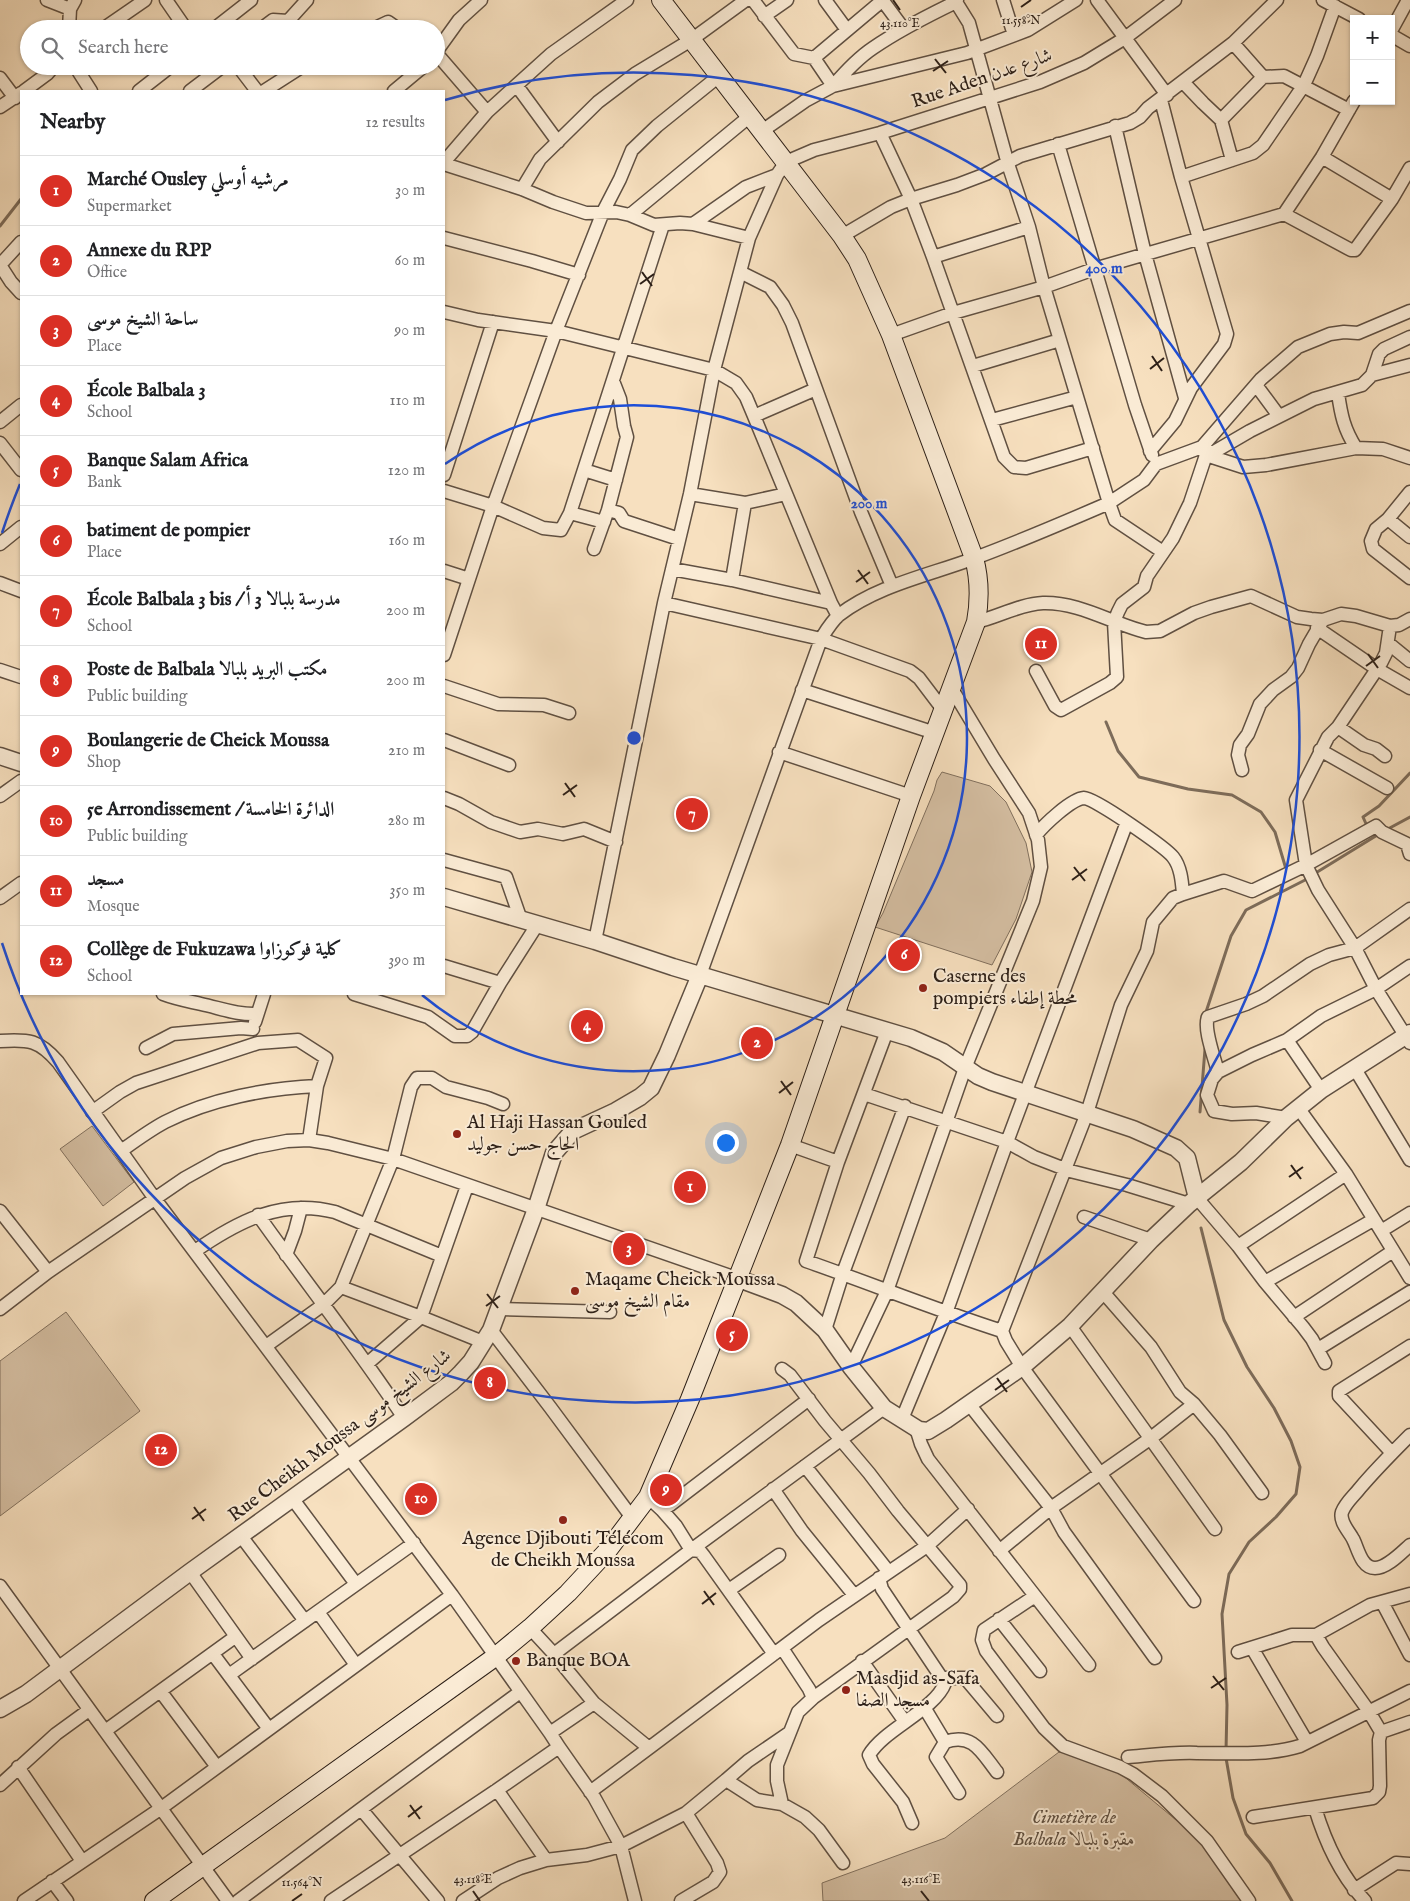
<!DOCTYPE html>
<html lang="en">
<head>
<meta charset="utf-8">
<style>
	body { margin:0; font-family:"IM FELL English",Amiri,serif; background:#f6f6f6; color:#202124 }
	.controls { position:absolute; right:15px; top:15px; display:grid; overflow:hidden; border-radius:0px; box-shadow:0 1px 4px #0004 }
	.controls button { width:45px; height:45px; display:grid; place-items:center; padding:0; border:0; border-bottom:1px solid #e0e0e0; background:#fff; color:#202124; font:25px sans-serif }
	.you { position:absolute; left:725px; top:1142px; width:18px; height:18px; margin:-12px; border:4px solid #fff; border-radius:50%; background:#1a73e8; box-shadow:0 0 0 8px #1a73e833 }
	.badge { display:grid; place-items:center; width:32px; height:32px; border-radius:50%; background:#d93025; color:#fff; font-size:16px; font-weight:700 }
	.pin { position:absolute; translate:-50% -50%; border:2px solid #fff; box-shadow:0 1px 5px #0006 }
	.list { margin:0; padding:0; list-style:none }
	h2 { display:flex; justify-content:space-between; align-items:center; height:65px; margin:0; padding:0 20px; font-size:21px }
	h2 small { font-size:16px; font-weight:400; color:#757577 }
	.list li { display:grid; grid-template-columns:32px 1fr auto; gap:15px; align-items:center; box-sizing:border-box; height:70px; padding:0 20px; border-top:1px solid #e0e0e0 }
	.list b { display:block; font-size:19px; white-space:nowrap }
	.list p { margin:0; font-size:16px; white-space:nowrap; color:#757577 }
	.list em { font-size:16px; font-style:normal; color:#757577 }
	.icon { flex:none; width:28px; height:28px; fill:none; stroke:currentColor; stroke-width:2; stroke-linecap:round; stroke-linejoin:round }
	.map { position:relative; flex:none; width:1410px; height:1901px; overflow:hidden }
	.search { position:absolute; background:#fff; box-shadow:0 1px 4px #0004; left:20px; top:20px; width:425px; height:55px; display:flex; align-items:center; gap:12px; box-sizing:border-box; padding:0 18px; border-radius:28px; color:#757577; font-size:19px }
	.panel { position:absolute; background:#fff; box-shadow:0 1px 4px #0004; left:20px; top:90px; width:425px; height:905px; border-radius:0px }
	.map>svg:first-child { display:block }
	.green { fill:#d5bfa3; stroke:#81705e }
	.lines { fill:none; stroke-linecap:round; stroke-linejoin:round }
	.stream { stroke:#7d6c5a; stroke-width:3 }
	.minor-casing { stroke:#605042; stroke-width:15 }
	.tertiary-casing { stroke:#605042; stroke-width:19 }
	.secondary-casing { stroke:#2d2018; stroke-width:20 }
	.minor { stroke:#faebd5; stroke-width:12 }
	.tertiary { stroke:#faebd5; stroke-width:16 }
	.secondary { stroke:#faebd5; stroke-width:18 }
	.ticks { fill:none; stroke:#2d2018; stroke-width:2 }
	.ring { fill:none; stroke:#1d4ed8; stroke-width:2.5 }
	.poi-dot { fill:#8f2418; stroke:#faebd5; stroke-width:2 }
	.labels { text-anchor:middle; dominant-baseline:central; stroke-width:4; stroke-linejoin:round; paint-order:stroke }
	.street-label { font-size:19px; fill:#2d2018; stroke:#faebd5 }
	.poi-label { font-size:19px; fill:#2d2018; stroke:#faebd5; text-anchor:start }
	.park-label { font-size:19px; font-style:italic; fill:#5f5042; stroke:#faebd5 }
	.ticks-label { font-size:12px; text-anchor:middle; fill:#2d2018; stroke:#faebd5; stroke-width:4; stroke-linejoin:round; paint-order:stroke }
	.centre { fill:#1d4ed8; stroke:#faebd5; stroke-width:2.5 }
	.ring-label { font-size:15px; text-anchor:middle; font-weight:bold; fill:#1d4ed8; stroke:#faebd5; stroke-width:4; stroke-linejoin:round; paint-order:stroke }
</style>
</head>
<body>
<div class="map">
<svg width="1410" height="1901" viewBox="0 0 1410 1901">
	<rect width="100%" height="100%" fill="#f7e0bf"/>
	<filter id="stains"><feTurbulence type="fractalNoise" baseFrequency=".004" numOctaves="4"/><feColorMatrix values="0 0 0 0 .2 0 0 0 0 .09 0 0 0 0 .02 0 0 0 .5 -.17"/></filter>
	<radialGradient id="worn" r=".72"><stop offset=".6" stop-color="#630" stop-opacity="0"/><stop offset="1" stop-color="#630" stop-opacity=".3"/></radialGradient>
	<!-- green -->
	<path class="green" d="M942 772 990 786 1006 802 1026 843 1032 872 1016 919 992 965 875 927 883 913 934 791 937 780Z
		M92 1126 134 1182 103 1206 60 1149Z
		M66 1312 140 1411 0 1516V1361Z
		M1059 1752 1097 1754 1200 1840 1246 1901H823L822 1883 945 1838Z"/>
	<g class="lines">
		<!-- stream -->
		<path class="stream" d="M0 226 21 199
			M1106 722 1118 751 1139 777 1188 789 1232 795 1261 812 1275 832 1286 869 1285 872
			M1367 826 1363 817 1379 806 1410 773
			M1386 830 1410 817
			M1314 874 1379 834
			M1280 893 1283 881
			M1205 1015 1231 936 1246 910 1309 878
			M1200 1112 1205 1049
			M1201 1228 1224 1320 1247 1367 1274 1408 1291 1441 1300 1467 1296 1494 1276 1517 1249 1542 1229 1574 1222 1614 1227 1705 1226 1751
			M1226 1758 1233 1798 1246 1834 1270 1863 1292 1901"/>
		<defs>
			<path id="minor" d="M47 0 70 9
				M166 0 186 29
				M753 0 794 54 814 58 833 86C845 72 858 58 873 48 899 30 927 16 956 2L957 0
				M825 0 847 30
				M1003 0 1014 35
				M1097 0 1167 95
				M1323 0 1359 19
				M883 1 903 28
				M764 16 787 0
				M69 29 70 9 75 0
				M103 29 145 0
				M214 29 251 0
				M261 29 273 20 288 21 307 0
				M373 29 388 22 398 29
				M1391 31 1408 0
				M1391 35 1410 46
				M1233 43 1263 77 1284 76 1349 110
				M436 52 459 20 481 0
				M436 53 487 112
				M814 58 883 0
				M75 66 91 91
				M238 66 257 91
				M0 78 15 98
				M1183 82 1203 103 1221 120 1232 160
				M517 86 558 142
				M24 91 47 74 54 66
				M139 91 171 66
				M190 91 223 66
				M264 91 303 66
				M394 91 424 66
				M0 107 21 93
				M1221 120 1263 77
				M1115 126 1145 254 1185 398
				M762 131 805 101 833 86 967 53 1028 30 1076 0
				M880 133 911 199 933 257 1004 457 1014 467 1026 468 1093 448
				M1058 144 1135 405 1152 455
				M1322 157 1392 199
				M444 162 487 112 551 54 627 0
				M444 164 522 189 553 202 586 213 616 212 630 215 654 225 680 223 693 224 749 238
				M1181 177 1253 153 1263 145 1304 85 1317 56 1335 6
				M522 189 540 159 598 102 635 74 691 40 746 0
				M1284 214 1351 250H1355L1392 199 1410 168
				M630 215 750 116
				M693 224 746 187 777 175
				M842 236 891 207 911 199 957 185 986 174 1020 156 1130 123 1140 117 1148 108 1233 43 1277 0
				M444 238 532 261 579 275
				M933 257 1029 227
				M0 265 11 282 21 293
				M0 265 21 242
				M740 272 770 287 783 305 792 323 861 512 892 586
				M444 312 478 320 556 331 714 370 736 383 746 397 754 416 831 603 838 616
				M891 335 953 313 1044 287 1094 269 1284 214 1322 157 1354 101
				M973 366 1060 340
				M1372 375 1410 365
				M1256 385 1279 416
				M1338 393C1341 415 1344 429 1356 448
				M754 416 816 389
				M992 420 1077 397
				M0 422 21 405
				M0 443 21 470
				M1150 451 1175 421 1191 388 1224 344 1227 334 1181 177 1161 100
				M1203 451 1214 452 1250 431 1314 399 1362 385 1372 375 1379 354 1384 349 1410 337
				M1206 455 1243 467 1266 465 1356 448 1383 449 1410 458
				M584 470 616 480
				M444 475 493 322
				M444 491 493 506 543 528 561 530 570 513 663 225
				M1410 492 1388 519 1376 529 1371 541 1373 549 1410 578
				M690 494 745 503 786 494
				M608 510 619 513 624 521 679 539
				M570 513 604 522
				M1388 519 1410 537
				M0 544 21 527
				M594 549 608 510 627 437 624 426 620 399 613 381
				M1163 552 1115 520 1109 503 1144 480 1156 464 1202 447 1261 379 1298 347 1330 334 1344 332 1358 333 1410 311
				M672 569 732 580 831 603
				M444 571 469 579
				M732 580 745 503
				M0 583 21 591
				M664 603 821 639 910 671 919 678 944 711
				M976 622C998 617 1020 604 1043 603 1077 602 1108 621 1139 630L1146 632 1160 631 1194 613 1211 607 1251 596 1297 617 1311 619 1323 620 1341 614 1356 616 1390 626 1399 625 1410 619
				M1390 626 1386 653 1381 663 1338 727 1328 737 1296 800 1306 865 1376 826 1382 832 1407 844 1410 854
				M1317 628 1377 669 1410 688
				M1388 643 1410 661
				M444 655 493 506 556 331 603 212 620 179 632 150 657 126 719 76
				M0 670 21 677
				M1036 671 1055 706 1061 710 1110 683 1117 677 1114 622 1118 612 1122 604 1144 587 1147 576 1173 538 1190 503 1206 455 1202 447
				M444 686 498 704 544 705 569 713
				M802 690 935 733
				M1338 727 1364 745 1376 749 1385 756
				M444 740 509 765
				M1320 750 1387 788
				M779 752 911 796
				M1242 770 1238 755 1240 745 1248 734 1260 704 1273 690 1291 677 1298 668 1309 644 1323 620
				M0 796 21 781
				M444 798 459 804 491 822 520 832 538 829 563 834 584 829 616 842
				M1036 835C1044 825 1071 799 1084 798 1095 798 1166 848 1173 857 1181 867 1182 882 1183 894L1224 881 1252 891 1306 865 1318 890 1355 948 1376 989 1410 1043
				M444 860 506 877 521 920
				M1183 894 1173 898 1153 922 1147 951 1121 1005 1087 1113 1002 1331 1006 1341 1022 1367 1194 1601
				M0 898 21 883
				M595 941 664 603 690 494 714 370 749 238 777 175 786 162 814 150 880 133 1040 82 1084 63 1125 38 1175 0
				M444 966 500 983
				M700 975 821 639C826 631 831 622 839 615 878 585 930 575 975 558 1021 541 1065 522 1109 503L1044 287 1029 227 1008 164 969 23 956 2
				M163 994C176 999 188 1001 201 1004 220 1008 237 1015 257 1014
				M354 994 428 1017 455 1036H467L472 1032 500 983 537 925
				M255 1022 264 994
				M887 1031 838 1162 806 1261C872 1284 936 1310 1002 1331
				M1287 1040 1321 1090
				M0 1041C29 1039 39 1040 58 1062L155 1199 452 1595 550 1733 594 1703 649 1748 819 1620 927 1546 968 1509
				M146 1048 173 1034 241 1028 253 1029
				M1355 1069 1410 1160
				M1218 1072C1215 1059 1203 1029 1208 1017L1246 1004 1263 996 1310 964 1329 955 1355 948 1410 909
				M864 1094 1007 1142 1034 1157 1070 1171 1127 1185 1189 1204
				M1299 1109 1346 1174 1410 1278
				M92 1112 120 1092 136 1083 258 1043 298 1040 326 1058 317 1086
				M1286 1118 1256 1113 1232 1114 1214 1111 1207 1095 1212 1079 1218 1072 1252 1055 1287 1040 1321 1016 1376 989 1410 966
				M790 1145 838 1162
				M121 1151C135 1141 150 1130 165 1122 210 1099 268 1088 317 1086L309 1140
				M1197 1198 1238 1246 1265 1282 1303 1327 1312 1339 1325 1363
				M0 1211 48 1272
				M258 1215C306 1283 358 1348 404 1418
				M1084 1217 1151 1240
				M1381 1231 1410 1213
				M1238 1246 1346 1174
				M195 1251C237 1222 281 1198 335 1212L442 1256
				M286 1255 295 1231 301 1208
				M1265 1282 1373 1220
				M341 1287 421 1317 483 1342
				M1103 1292 1151 1347 1180 1392 1194 1404 1220 1435 1262 1493
				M0 1309 48 1272 185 1178 221 1158 256 1147 287 1141 309 1140 328 1143 393 1159 739 1279
				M499 1309 610 1312
				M1294 1317 1393 1251
				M1070 1326 1215 1529
				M491 1330 550 1407 633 1519
				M825 1330 843 1273 905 1106
				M266 1346 323 1305 341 1287 393 1159 411 1087 417 1078H432L446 1087 488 1098 503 1104
				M1318 1349 1410 1292
				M368 1363 421 1317 467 1186
				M851 1367 887 1291 965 1068 1033 901 1041 867 1038 840 1029 813 994 759 952 689
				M782 1369 790 1375 825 1421 869 1473 898 1511 960 1585V1589L953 1597 813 1698
				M969 1404 1051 1508 1064 1532 1155 1658
				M902 1419 946 1313 1007 1142 1127 822
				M916 1428 921 1444 928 1459 1089 1665
				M1410 1435C1393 1452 1376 1469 1360 1488 1354 1496 1346 1502 1342 1512 1339 1522 1349 1531 1353 1539 1358 1548 1361 1568 1375 1568 1387 1568 1401 1553 1410 1545
				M1392 1453 1339 1396V1391L1410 1346
				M805 1466 888 1571
				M773 1489 802 1531 854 1595
				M648 1497 662 1510 670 1505 809 1399
				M292 1498 356 1584
				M662 1510 676 1526 691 1550 700 1551 704 1556 774 1654
				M241 1536 305 1621
				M999 1551 1051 1508 1151 1438 1194 1404
				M190 1572 252 1659
				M879 1578 882 1589 945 1683C935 1710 884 1729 869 1755L873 1764 903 1802 912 1823
				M0 1586 228 1901
				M729 1590 779 1555
				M1035 1596 984 1630 982 1640 986 1651 1044 1728 1063 1746 1120 1767 1133 1774 1162 1796 1207 1841 1249 1901
				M1382 1602 1410 1655
				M318 1612 356 1665
				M999 1619 1040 1671
				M530 1628 554 1654
				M1316 1635 1323 1647 1368 1710 1381 1732 1410 1722
				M782 1648 809 1689 813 1698 798 1712 777 1765V1781L782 1804
				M1252 1648 1307 1742
				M1238 1652 1292 1635H1316L1370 1605 1410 1594
				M213 1654 269 1729
				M862 1661 905 1722
				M229 1675 414 1543
				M941 1678H965L997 1716
				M161 1692 217 1767
				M594 1703 554 1654 691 1550 884 1408
				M924 1707 945 1742C973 1732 982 1753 997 1772
				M105 1731 235 1637
				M945 1742 936 1757 959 1793
				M559 1747 594 1797 621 1846 635 1901
				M1128 1757C1151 1755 1174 1752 1197 1753 1231 1753 1267 1756 1300 1746L1410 1691
				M18 1767 82 1861
				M726 1780 748 1761 789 1733
				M0 1785 56 1734 89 1710
				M497 1790 546 1860
				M590 1792 649 1748
				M1315 1808C1325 1841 1341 1876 1365 1901
				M361 1809 438 1901
				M1253 1817 1373 1798 1379 1792 1380 1786 1379 1740 1381 1732
				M52 1881 67 1901
				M1354 1890 1396 1863 1410 1864
				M24 1901 160 1809 452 1595
				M238 1901 361 1809 520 1692
				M331 1901 497 1790 559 1747 550 1733
				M463 1901 498 1878 520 1868 546 1860 587 1855 621 1846 686 1813 726 1780 757 1800 782 1804 805 1817 819 1830 843 1863
				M681 1901 713 1882 720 1872 717 1863 686 1813"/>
			<path id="tertiary" d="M0 756 21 763
				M444 897 595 941 673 967 911 1038 943 1052 978 1076 992 1082 1133 1129 1176 1148 1187 1158 1197 1198
				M739 1279 782 1295 796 1303 825 1330 851 1367 884 1408 919 1430 928 1431 946 1420 1022 1367 1070 1326 1151 1240 1189 1204 1241 1162 1286 1118 1321 1090 1410 1033
				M0 1709 26 1694 190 1572 404 1418 451 1383 461 1373 471 1362 491 1330 536 1209 554 1153 573 1131 616 1111 640 1097 651 1088 667 1055 700 975"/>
			<path id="secondary" d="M154 1901 495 1657 530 1628 568 1593 608 1550 648 1497 690 1399 790 1145 911 796 976 622C980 600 980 580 974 558L891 335 857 259 842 236 661 0"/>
		</defs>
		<!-- minor casing -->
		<use href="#minor" class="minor-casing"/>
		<!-- tertiary casing -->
		<use href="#tertiary" class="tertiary-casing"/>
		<!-- secondary casing -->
		<use href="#secondary" class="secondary-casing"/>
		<!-- minor -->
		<use href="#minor" class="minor"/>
		<!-- tertiary -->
		<use href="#tertiary" class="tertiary"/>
		<!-- secondary -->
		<use href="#secondary" class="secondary"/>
	</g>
	<!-- ticks -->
	<path class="ticks" d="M893 0 900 10M1021 7 1031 0M935 59 946 73M933 71 948 61M642 272 652 286M640 284 654 274M1152 356 1162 371M1150 369 1164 358M858 570 868 584M856 582 870 572M1368 654 1378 668M1366 666 1380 656M565 783 575 797M563 795 577 785M1074 867 1085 881M1072 880 1087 869M781 1081 791 1095M779 1093 793 1082M1291 1165 1301 1179M1289 1177 1303 1167M487 1294 498 1308M486 1306 500 1296M997 1378 1007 1392M995 1390 1009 1380M194 1507 204 1521M192 1519 206 1509M704 1591 714 1605M702 1604 716 1593M1213 1676 1224 1690M1211 1688 1226 1678M410 1805 420 1819M408 1817 422 1806M473 1891 480 1901M921 1891 929 1901M292 1901 302 1894"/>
	<!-- distance rings -->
	<g class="ring">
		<path d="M445 464A333 333 0 1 1 422 995"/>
		<path d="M2 533A665 665 0 0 1 20 484M445 100A665 665 0 1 1 2 943"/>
	</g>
	<!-- markers -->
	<g class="poi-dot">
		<circle cx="923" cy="988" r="5"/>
		<circle cx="457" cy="1134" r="5"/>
		<circle cx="575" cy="1291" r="5"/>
		<circle cx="563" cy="1520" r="5"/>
		<circle cx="516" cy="1661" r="5"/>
		<circle cx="846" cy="1690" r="5"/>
	</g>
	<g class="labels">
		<!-- street labels -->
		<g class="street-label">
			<text transform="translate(982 79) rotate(-19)">Rue Aden شارع عدن</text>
			<text transform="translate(340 1436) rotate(-37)">Rue Cheikh Moussa شارع الشيخ موسى</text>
		</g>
		<!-- poi labels -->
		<g class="poi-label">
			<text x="933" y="977">Caserne des<tspan x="933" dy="22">pompiers محطة إطفاء</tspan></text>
			<text x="467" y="1123">Al Haji Hassan Gouled<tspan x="467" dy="22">الحاج حسن جوليد</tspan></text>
			<text x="585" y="1280">Maqame Cheick Moussa<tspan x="585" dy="22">مقام الشيخ موسى</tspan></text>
			<text x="563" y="1539" text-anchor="middle">Agence Djibouti Télécom<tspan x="563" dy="22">de Cheikh Moussa</tspan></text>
			<text x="526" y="1661">Banque BOA</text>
			<text x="856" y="1679">Masdjid as-Safa<tspan x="856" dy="22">مسجد الصفا</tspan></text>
		</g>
		<!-- park labels -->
		<g class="park-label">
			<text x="1074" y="1818">Cimetière de<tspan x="1074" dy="22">Balbala مقبرة بلبالا</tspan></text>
		</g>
	</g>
	<g class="ticks-label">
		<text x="1021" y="24">11.558°N</text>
		<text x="900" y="27">43.110°E</text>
		<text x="473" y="1883">43.118°E</text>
		<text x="921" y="1883">43.116°E</text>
		<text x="302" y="1886">11.564°N</text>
	</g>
	<circle cx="634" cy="738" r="8" class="centre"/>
	<g class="ring-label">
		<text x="1104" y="273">400 m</text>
		<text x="869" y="508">200 m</text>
	</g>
	<rect width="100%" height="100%" filter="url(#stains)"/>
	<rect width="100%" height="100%" fill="url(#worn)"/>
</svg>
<div class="controls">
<button>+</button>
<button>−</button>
</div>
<div class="you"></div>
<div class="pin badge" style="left:690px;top:1187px">1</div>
<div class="pin badge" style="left:757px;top:1043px">2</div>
<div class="pin badge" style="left:629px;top:1249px">3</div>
<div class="pin badge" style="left:587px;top:1026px">4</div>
<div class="pin badge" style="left:732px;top:1335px">5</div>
<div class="pin badge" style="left:904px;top:955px">6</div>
<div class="pin badge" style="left:692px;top:814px">7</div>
<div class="pin badge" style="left:490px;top:1383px">8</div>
<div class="pin badge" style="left:666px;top:1490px">9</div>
<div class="pin badge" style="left:421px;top:1499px">10</div>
<div class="pin badge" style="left:1041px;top:644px">11</div>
<div class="pin badge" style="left:161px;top:1450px">12</div>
<div class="search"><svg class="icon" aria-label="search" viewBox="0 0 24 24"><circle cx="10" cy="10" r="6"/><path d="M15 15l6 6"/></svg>Search here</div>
<section class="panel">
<h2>Nearby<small>12 results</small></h2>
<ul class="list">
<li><span class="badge">1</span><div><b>Marché Ousley مرشيه أوسلي</b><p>Supermarket</p></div><em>30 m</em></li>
<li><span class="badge">2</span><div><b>Annexe du RPP</b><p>Office</p></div><em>60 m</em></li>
<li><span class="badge">3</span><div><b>ساحة الشيخ موسى</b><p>Place</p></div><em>90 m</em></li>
<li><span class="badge">4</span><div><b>École Balbala 3</b><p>School</p></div><em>110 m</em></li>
<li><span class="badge">5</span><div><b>Banque Salam Africa</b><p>Bank</p></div><em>120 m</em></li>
<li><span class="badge">6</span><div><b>batiment de pompier</b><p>Place</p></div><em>160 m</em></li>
<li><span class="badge">7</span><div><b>École Balbala 3 bis / مدرسة بلبالا 3 أ</b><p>School</p></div><em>200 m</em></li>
<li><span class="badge">8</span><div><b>Poste de Balbala مكتب البريد بلبالا</b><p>Public building</p></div><em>200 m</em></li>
<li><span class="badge">9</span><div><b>Boulangerie de Cheick Moussa</b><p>Shop</p></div><em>210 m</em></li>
<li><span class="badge">10</span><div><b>5e Arrondissement / الدائرة الخامسة</b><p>Public building</p></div><em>280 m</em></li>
<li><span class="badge">11</span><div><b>مسجد</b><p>Mosque</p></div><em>350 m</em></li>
<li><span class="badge">12</span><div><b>Collège de Fukuzawa كلية فوكوزاوا</b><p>School</p></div><em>390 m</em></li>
</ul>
</section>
</div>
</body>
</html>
